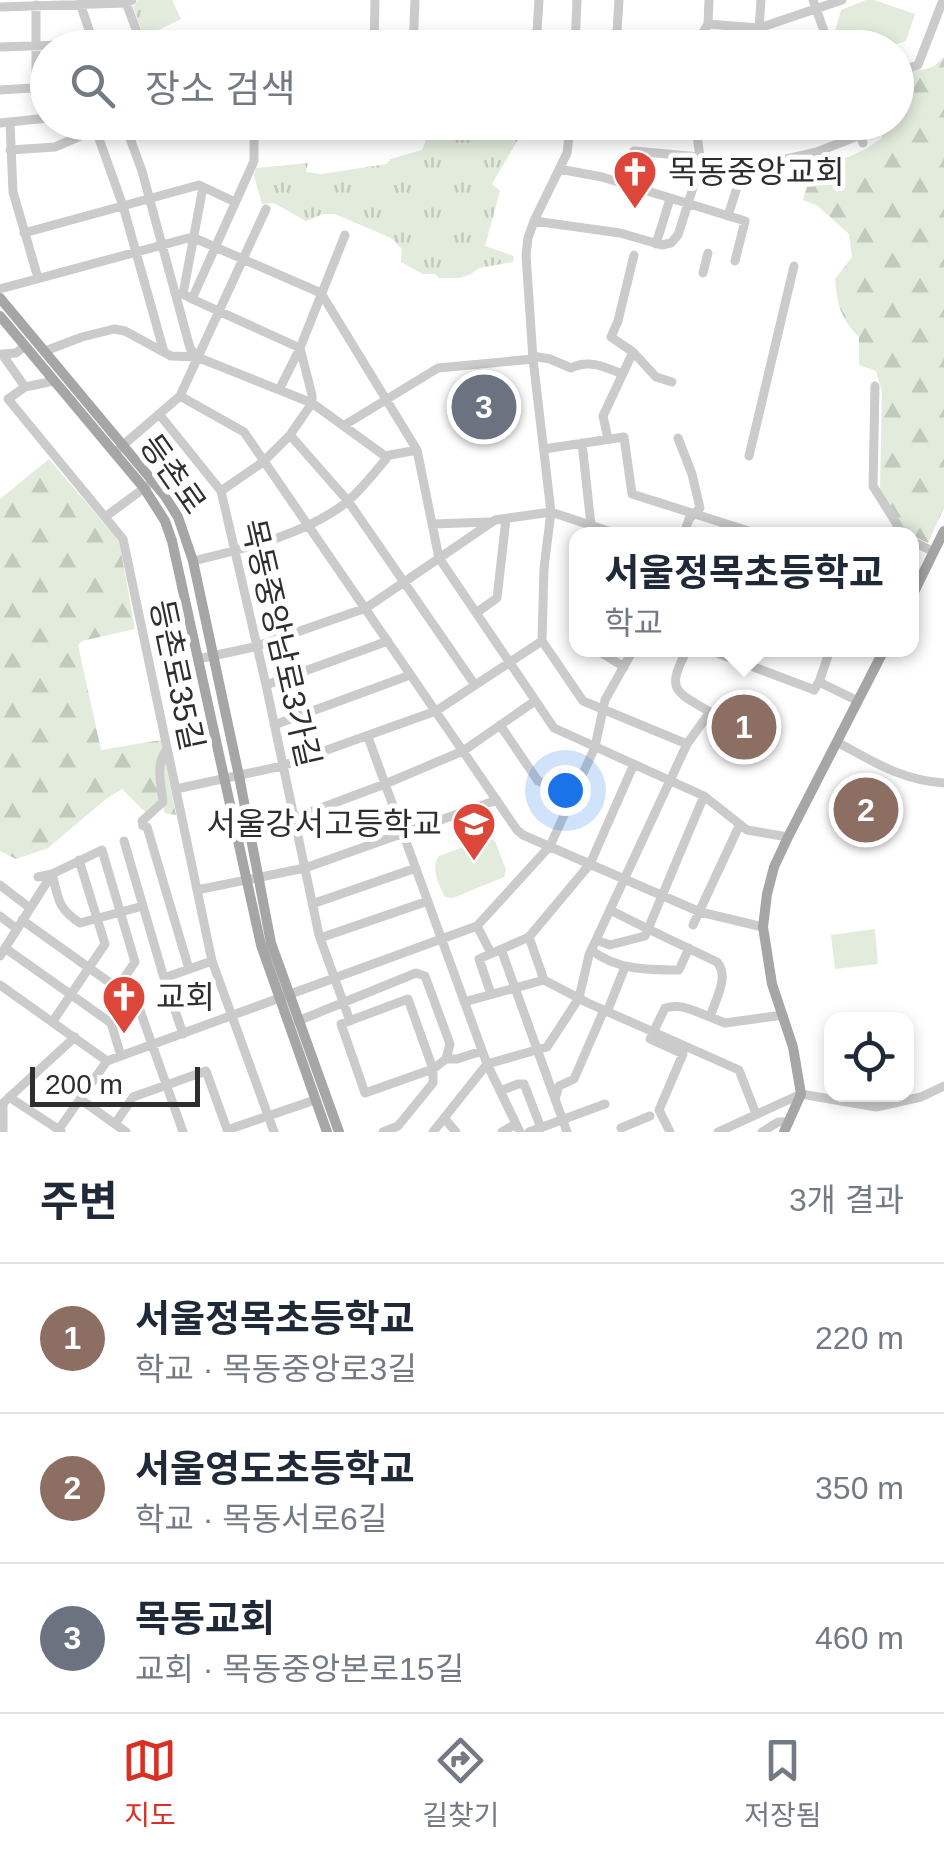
<!DOCTYPE html>
<html lang="ko">
<head>
<meta charset="utf-8">
<style>
	body { margin:0; font-family:Arial,"Noto Sans KR",sans-serif; background:#f2f2f3; color:#1f2937 }
	.controls { position:absolute; right:30px; bottom:30px; display:grid; overflow:hidden; border-radius:20px; box-shadow:0 5px 15px #0003 }
	.controls button { width:90px; height:90px; display:grid; place-items:center; padding:0; border:0; border-bottom:2px solid #e0e1e3; background:#fff; color:#1f2937; font:50px sans-serif }
	.scale { position:absolute; left:30px; bottom:25px; width:170px; box-sizing:border-box; padding-left:10px; border:5px solid #2e2e2e; border-top:0; font-size:28px; line-height:35px; white-space:nowrap; color:#2e2e2e; -webkit-text-stroke:8px #fff; paint-order:stroke }
	.you { position:absolute; left:565px; top:790px; width:35px; height:35px; margin:-25px; border:8px solid #fff; border-radius:50%; background:#1a73e8; box-shadow:0 0 0 15px #1a73e833 }
	.badge { display:grid; place-items:center; width:65px; height:65px; border-radius:50%; background:#d93025; color:#fff; font-size:32px; font-weight:700 }
	.pin { position:absolute; translate:-50% -50%; border:5px solid #fff; box-shadow:0 2px 10px #0006 }
	.popup { position:absolute; left:569px; top:527px; width:350px; height:130px; box-sizing:border-box; display:grid; place-content:center; border-radius:20px; background:#fff; filter:drop-shadow(0 2px 8px #0005); font-size:32px; white-space:nowrap; color:#747a83 }
	.popup b { font-size:38px; color:#1f2937 }
	.popup::after { content:''; position:absolute; left:50%; top:100%; margin-left:-20px; border:20px solid transparent; border-top-color:#fff }
	.list { margin:0; padding:0; list-style:none }
	h2 { display:flex; justify-content:space-between; align-items:center; height:130px; margin:0; padding:0 40px; font-size:42px }
	h2 small { font-size:32px; font-weight:400; color:#747a83 }
	.list li { display:grid; grid-template-columns:65px 1fr auto; gap:30px; align-items:center; box-sizing:border-box; height:150px; padding:0 40px; border-top:2px solid #e0e1e3 }
	.list b { display:block; font-size:38px; white-space:nowrap }
	.list p { margin:0; font-size:32px; white-space:nowrap; color:#747a83 }
	.list em { font-size:32px; font-style:normal; color:#747a83 }
	.icon { flex:none; width:55px; height:55px; fill:none; stroke:currentColor; stroke-width:2; stroke-linecap:round; stroke-linejoin:round }
	.map { position:relative; flex:none; width:944px; height:1132px; overflow:hidden }
	.search { position:absolute; background:#fff; box-shadow:0 5px 15px #0003; left:30px; right:30px; top:30px; height:110px; display:flex; align-items:center; gap:25px; box-sizing:border-box; padding:0 35px; border-radius:55px; color:#747a83; font-size:38px }
	.sheet { height:580px; background:#fff }
	nav { display:flex; justify-content:space-around; align-items:center; box-sizing:border-box; height:140px; border-top:2px solid #e0e1e3; background:#fff; font-size:28px; color:#747a83 }
	nav a { display:grid; justify-items:center; gap:5px }
	nav .on { color:#d93025 }
	.map>svg:first-child { display:block }
	.grass { fill:url(#grass-tufts) }
	.forest { fill:url(#forest-firs) }
	.pitch { fill:#e2ebdc }
	.lines { fill:none; stroke-linecap:round; stroke-linejoin:round }
	.minor { stroke:#cbcbcb; stroke-width:9 }
	.major { stroke:#a6a6a6; stroke-width:10 }
	.labels { text-anchor:middle; dominant-baseline:central; stroke-width:10; stroke-linejoin:round; paint-order:stroke }
	.poi-label { font-size:32px; fill:#2e2e2e; stroke:#fff; text-anchor:start }
	.street-label { font-size:32px; fill:#2e2e2e; stroke:#fff }
</style>
</head>
<body>
<div class="map">
<svg width="944" height="1132" viewBox="0 0 944 1132">
	<defs>
		<pattern id="grass-tufts" width="24" height="20" patternUnits="userSpaceOnUse" patternTransform="scale(2.5)"><rect width="24" height="20" fill="#e2ebdc"/><path d="M3 7l-1-3M5 7V3M7 7l1-3M15 17l-1-3M17 17v-4M19 17l1-3" fill="none" stroke="#c2cabd"/></pattern>
		<pattern id="forest-firs" width="22" height="20" patternUnits="userSpaceOnUse" patternTransform="scale(2.5)"><rect width="22" height="20" fill="#e2ebdc"/><path d="M5 1l3.5 6h-7zM16 11l3.5 6h-7z" fill="#c2cabd"/></pattern>
	</defs>
	<rect width="100%" height="100%" fill="#fff"/>
	<!-- grass -->
	<path class="grass" d="M139 0H172L181 19 144 37 133 6Z
		M432 123H513L519 138 492 184 500 191 485 246 514 256 513 262 479 268 471 274 459 278H439L435 274H423L401 262 402 249 391 238 335 214H323L306 221 274 203 262 204 254 176 256 168 308 163 306 172 321 174 387 164 390 159 422 150 426 140 433 134Z"/>
	<!-- forest -->
	<path class="forest" d="M944 57V508L928 543 906 532 880 489 882 392 876 371 859 365V337C841 319 837 304 835 279L852 257 849 234 818 206 803 200 811 173 864 150 881 139 887 123 896 122 897 98 906 73C914 70 922 70 929 68 935 67 939 61 944 57Z
		M49 459 119 541 135 629 82 641 78 645 101 750 161 740 176 815 165 813 163 806 145 812 122 789 106 799 48 848 16 859 0 851V499Z"/>
	<!-- pitch -->
	<path class="pitch" d="M866 0H874L915 14 906 41 887 47H840L835 31 841 10Z
		M488 838 495 841 506 870 504 877 453 898 445 897C439 886 430 867 439 856Z
		M875 929 878 964 835 969 831 935Z"/>
	<g class="lines">
		<!-- minor -->
		<path class="minor" d="M125 0 143 48
			M761 0 759 28 762 48
			M813 0 830 48
			M80 3 95 48
			M36 5V89
			M0 7 125 3 132 0
			M708 24 759 28 842 0
			M0 47 61 45 64 48
			M374 48 375 0
			M413 48 415 0
			M536 48 539 0
			M575 48 577 0
			M616 48 619 0
			M694 48 708 24 709 0
			M896 72 918 65 943 0
			M0 90 48 87
			M10 122 13 192 38 278
			M93 122 123 206 164 352
			M124 122 142 171 190 348 197 357
			M571 122 567 153 534 221 528 238 526 255 533 359 551 512 617 534
			M856 122 863 143
			M0 123 48 118
			M10 150 55 147 113 122
			M634 151 700 157 736 165 773 162 817 152 860 135
			M559 169 602 177 745 221 735 261
			M728 216 739 181
			M534 221 620 233 662 245 671 243 678 235 699 169 700 157 695 122
			M24 233 199 185 235 202
			M656 244 670 199
			M703 273 708 253
			M0 289 192 237 321 293 417 450 439 558 554 728 704 796 747 830 788 837
			M192 299 183 294 203 187
			M25 346 16 353 2 354 25 387 8 399 123 539 212 961 274 1132
			M45 351 82 337 114 329 125 331 171 356 197 357 312 403 385 456
			M633 352 656 377 672 382
			M532 356 550 359 571 368C589 359 605 367 622 374
			M875 386 873 486 903 534
			M25 387 54 381
			M279 390 300 348 345 235
			M180 396 244 432 517 830 523 835 700 912 763 927
			M159 414 221 491 266 685 319 935 350 1021
			M343 426 438 368 533 359
			M290 435 348 501 475 685
			M678 438 692 474 700 508 689 519 684 534
			M608 439 603 416 633 352 611 337 618 321 634 255
			M582 443 592 534
			M544 449 624 437 632 494 758 534
			M114 453 180 396 266 209
			M749 456 794 266
			M221 491 263 462 290 435 312 403V395L300 348 192 299 254 161V122
			M105 517 147 486
			M432 524 489 522
			M912 541 934 552
			M193 561C243 549 308 534 348 501 362 489 374 473 386 459L385 456 417 450
			M476 613 497 598 506 519
			M597 650 624 667
			M709 650 812 689 814 690 819 682 858 701
			M198 659 254 647 366 608 495 520 551 512 544 568 542 641 583 701 687 744
			M819 682 830 650
			M266 685 388 641
			M274 725 405 677
			M500 725 538 781 572 796
			M368 737 487 1064 520 1132
			M837 742C874 762 901 780 944 783
			M167 749C155 764 161 783 163 802L142 821 143 826 147 827 189 969
			M176 789 282 766 436 711 542 641
			M704 796 648 929 717 962C730 977 715 1000 710 1017L725 1023 783 1015
			M294 818 385 784 463 751 535 701
			M124 841 164 978 183 1034
			M38 877 52 874C59 899 57 908 80 923L143 906
			M0 885 30 908
			M197 890 305 868 497 800
			M312 904 416 868
			M0 916 17 929
			M22 920 137 1002 183 1132
			M693 925 740 824
			M477 926 491 953
			M529 937 544 980 588 1003 739 1070 756 1114
			M320 938 428 901
			M596 940 610 945 645 936 648 929 610 910
			M5 948 111 1023 121 1056
			M501 949 555 1099
			M591 950C617 970 647 970 679 970L689 948
			M0 956 52 874 102 850 135 962 118 987
			M164 978 212 961
			M0 985 107 1061 477 926 550 846 595 747 605 700 633 650
			M491 994 479 959 529 937 590 864 634 764
			M464 1002 544 980
			M607 1012 625 967
			M53 1021 105 944 79 860
			M298 1021 416 973 425 976 450 1044 446 1059
			M500 1091 518 1084H524L541 1128
			M9 1097 61 1131
			M80 1099 126 1132
			M444 1118 456 1132
			M115 1124 133 1097 206 1071 228 1132
			M621 1128 650 1116
			M59 1129 107 1061
			M227 1130 315 1100
			M3 1132V1103L75 1037
			M383 1132 398 1126 433 1083V1069L408 999 341 1024 365 1093 433 1069 446 1059H457L482 1051
			M433 1132 487 1064 547 1047 579 998 589 955 687 744 710 712C674 691 666 690 687 650
			M502 1132 516 1124
			M529 1132 605 1104
			M567 1132 555 1099 559 1086 574 1079 604 1010
			M670 1132 659 1110 683 1054 650 1039 665 1008C682 1003 694 1011 710 1017
			M718 1132 801 1094 876 1107 921 1097 944 1086
			M762 1132 778 1122H789"/>
		<!-- major -->
		<path class="major" d="M0 298 165 496 178 517 193 561 239 776 271 943 339 1132
			M0 316 144 488 165 521 172 541 261 945 327 1132
			M912 596 944 531
			M784 1132 801 1094 793 1047 772 984 763 927 767 894 774 867 788 837 884 650"/>
	</g>
	<!-- icons -->
	<defs>
		<symbol id="church-pin" viewBox="-11 -11 22 30"><path d="M0 17L-7.5 6A9.5 9.5 0 1 1 7.5 6Z" fill="#dc4739" stroke="#fff"/><path d="M-1.2-6h2.4v3.5h3.3v2.4h-3.3V6h-2.4V-.1h-3.3v-2.4h3.3Z" fill="#fff"/></symbol>
		<symbol id="school-pin" viewBox="-11 -11 22 30"><path d="M0 17L-7.5 6A9.5 9.5 0 1 1 7.5 6Z" fill="#dc4739" stroke="#fff"/><path d="M0-5L7-2L0 1L-7-2ZM-4 1L0 2.5L4 1V4Q0 6-4 4Z" fill="#fff"/></symbol>
	</defs>
	<g fill-rule="evenodd">
		<use href="#church-pin" x="610" y="147" width="50" height="68"/>
		<use href="#school-pin" x="449" y="799" width="50" height="68"/>
		<use href="#church-pin" x="99" y="972" width="50" height="68"/>
	</g>
	<g class="labels">
		<!-- poi labels -->
		<g class="poi-label">
			<text x="668" y="172">목동중앙교회</text>
			<text x="442" y="824" text-anchor="end">서울강서고등학교</text>
			<text x="156" y="997">교회</text>
		</g>
		<!-- street labels -->
		<g class="street-label">
			<text transform="translate(173 474) rotate(55)">등촌로</text>
			<text transform="translate(281 643) rotate(77)">목동중앙남로3가길</text>
			<text transform="translate(177 675) rotate(78)">등촌로35길</text>
		</g>
	</g>
</svg>
<div class="controls">
<button><svg class="icon" aria-label="locate" viewBox="0 0 24 24"><circle cx="12" cy="12" r="6"/><path d="M12 2v4M12 18v4M2 12h4M18 12h4"/></svg></button>
</div>
<div class="scale">200 m</div>
<div class="you"></div>
<div class="pin badge" style="left:744px;top:727px;background:#8d6e63">1</div>
<div class="popup"><b>서울정목초등학교</b>학교</div>
<div class="pin badge" style="left:866px;top:810px;background:#8d6e63">2</div>
<div class="pin badge" style="left:484px;top:407px;background:#6b7280">3</div>
<div class="search"><svg class="icon" aria-label="search" viewBox="0 0 24 24"><circle cx="10" cy="10" r="6"/><path d="M15 15l6 6"/></svg>장소 검색</div>
</div>
<section class="sheet">
<h2>주변<small>3개 결과</small></h2>
<ul class="list">
<li><span class="badge" style="background:#8d6e63">1</span><div><b>서울정목초등학교</b><p>학교 · 목동중앙로3길</p></div><em>220 m</em></li>
<li><span class="badge" style="background:#8d6e63">2</span><div><b>서울영도초등학교</b><p>학교 · 목동서로6길</p></div><em>350 m</em></li>
<li><span class="badge" style="background:#6b7280">3</span><div><b>목동교회</b><p>교회 · 목동중앙본로15길</p></div><em>460 m</em></li>
</ul>
</section>
<nav>
<a class="on"><svg class="icon" aria-label="map" viewBox="0 0 24 24"><path d="M3 6l6-2 6 2 6-2v14l-6 2-6-2-6 2zM9 4v14M15 6v14"/></svg>지도</a>
<a><svg class="icon" aria-label="directions" viewBox="0 0 24 24"><path d="M12 3l9 9-9 9-9-9zM9 14v-3h6M13 9l2 2-2 2"/></svg>길찾기</a>
<a><svg class="icon" aria-label="saved" viewBox="0 0 24 24"><path d="M7 4h10v16l-5-4-5 4z"/></svg>저장됨</a>
</nav>
</body>
</html>
